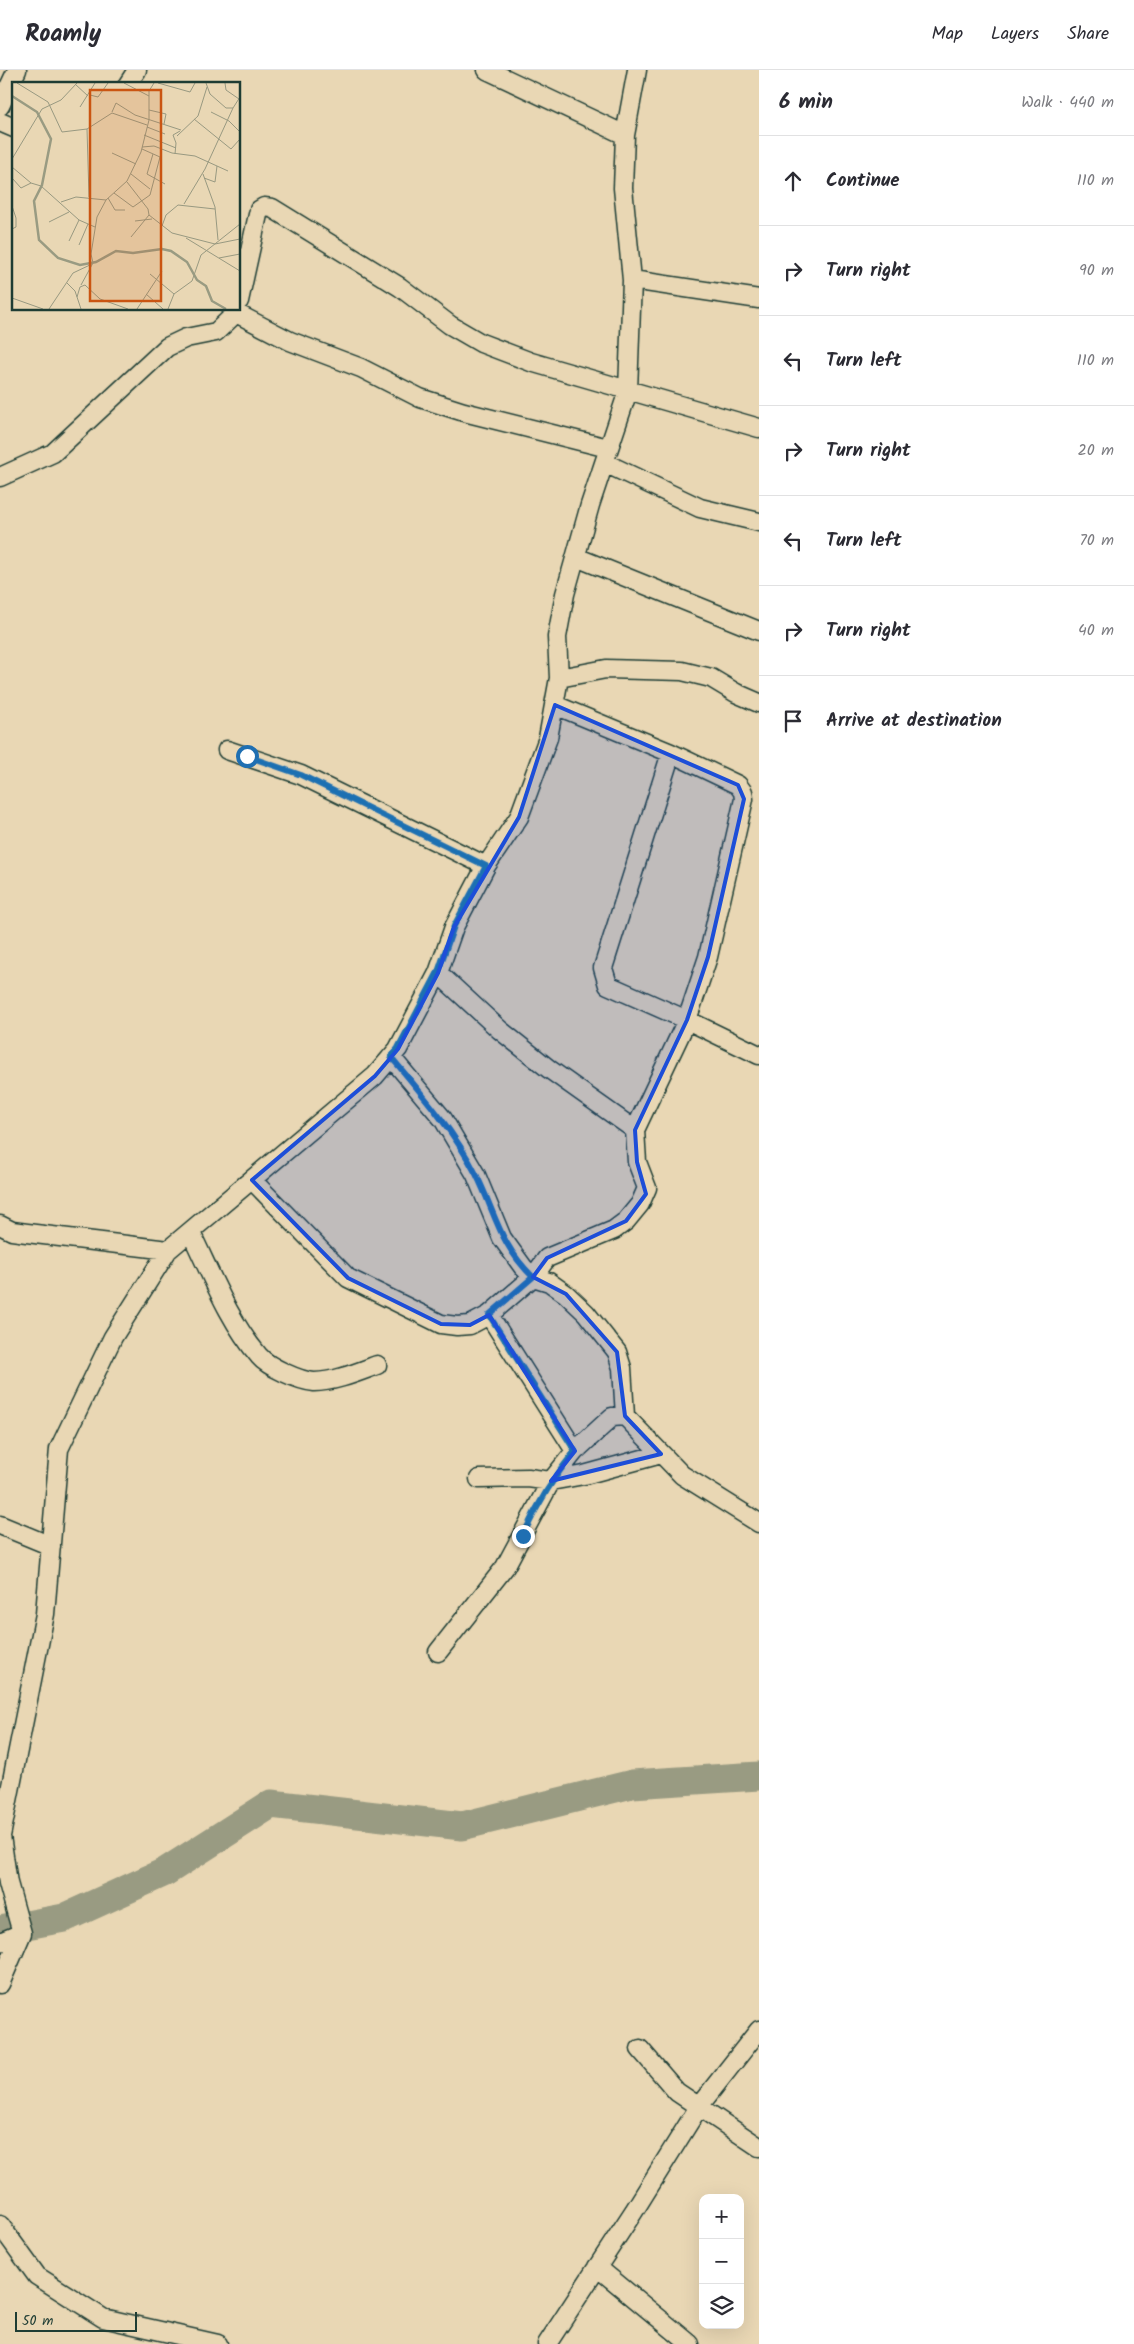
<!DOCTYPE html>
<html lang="en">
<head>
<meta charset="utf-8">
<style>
	body { margin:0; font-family:Kalam,sans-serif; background:#f7f7f7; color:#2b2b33 }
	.controls { position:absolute; right:15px; bottom:15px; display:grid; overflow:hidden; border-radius:10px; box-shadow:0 5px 20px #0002 }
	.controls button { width:45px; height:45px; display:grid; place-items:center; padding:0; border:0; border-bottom:1px solid #e1e1e2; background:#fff; color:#2b2b33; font:25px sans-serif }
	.scale { position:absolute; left:15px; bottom:12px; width:122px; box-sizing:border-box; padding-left:5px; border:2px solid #1f3d34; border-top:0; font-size:14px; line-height:18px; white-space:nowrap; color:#1f3d34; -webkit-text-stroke:4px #e9d7b4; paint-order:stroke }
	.stop { position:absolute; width:15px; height:15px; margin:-11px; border:4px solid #1f6fb2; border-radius:50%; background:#fff }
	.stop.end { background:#1f6fb2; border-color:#fff; box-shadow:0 1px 5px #0008 }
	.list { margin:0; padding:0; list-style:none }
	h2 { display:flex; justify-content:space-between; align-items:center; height:65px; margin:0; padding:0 20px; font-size:21px }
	h2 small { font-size:16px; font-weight:400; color:#7c7c81 }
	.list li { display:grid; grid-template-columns:32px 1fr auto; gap:15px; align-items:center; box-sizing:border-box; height:90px; padding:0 20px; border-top:1px solid #e1e1e2 }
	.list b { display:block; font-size:19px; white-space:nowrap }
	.list em { font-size:16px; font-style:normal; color:#7c7c81 }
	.icon { flex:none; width:28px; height:28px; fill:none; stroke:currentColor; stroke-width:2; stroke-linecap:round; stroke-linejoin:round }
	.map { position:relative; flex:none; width:759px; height:2274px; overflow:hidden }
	header { display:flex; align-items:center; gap:30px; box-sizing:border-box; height:70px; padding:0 25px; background:#fff; border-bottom:1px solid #e1e1e2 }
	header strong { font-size:24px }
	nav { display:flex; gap:28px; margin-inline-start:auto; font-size:18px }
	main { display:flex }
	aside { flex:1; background:#fff }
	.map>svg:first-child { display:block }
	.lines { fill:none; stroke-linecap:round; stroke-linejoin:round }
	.river { stroke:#999b82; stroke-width:29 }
	.minor-casing { stroke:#1f3d34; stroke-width:21 }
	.minor { stroke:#e9d7b4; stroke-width:18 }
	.route { stroke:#1f6fb2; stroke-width:6 }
	.marked { fill:#1d4ed8; fill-opacity:0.2; stroke:#1d4ed8; stroke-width:4; stroke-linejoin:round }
	.inset-river { fill:none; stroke:#999b82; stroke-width:2.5 }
	.inset-road { fill:none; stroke:#989981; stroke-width:1 }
	.view { fill:#ca5512; fill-opacity:0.15; stroke:#ca5512; stroke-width:2.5 }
	.inset-edge { fill:none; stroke:#1f3d34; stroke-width:2.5 }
</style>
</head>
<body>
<header>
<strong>Roamly</strong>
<nav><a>Map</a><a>Layers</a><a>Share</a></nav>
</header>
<main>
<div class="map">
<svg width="759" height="2274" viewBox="0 0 759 2274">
	<rect width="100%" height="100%" fill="#e9d7b4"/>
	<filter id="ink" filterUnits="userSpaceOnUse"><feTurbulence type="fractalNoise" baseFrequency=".02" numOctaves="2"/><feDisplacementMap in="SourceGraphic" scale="10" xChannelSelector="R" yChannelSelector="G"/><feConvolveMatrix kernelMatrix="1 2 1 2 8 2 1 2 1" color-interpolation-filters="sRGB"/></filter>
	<g filter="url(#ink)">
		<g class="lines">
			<!-- river -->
			<path class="river" d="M0 1860 64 1848 165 1802 271 1734 462 1756 632 1714 759 1706"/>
			<defs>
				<path id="minor" d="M487 0 625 65
					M128 14 137 0
					M0 36 17 0
					M0 52 14 58
					M632 210 759 229
					M239 231 259 140 264 137 272 138 400 217 450 255 481 273 531 292 759 358
					M605 393 700 438 759 452
					M0 407 53 383 167 277 186 268 216 262 236 243 290 271 361 298 420 328 464 342 608 378
					M576 487 759 561
					M559 608 606 599 682 601 711 608 736 623 759 633
					M227 680 301 705 486 796
					M671 683 603 898 608 915 687 950 759 985
					M438 903 500 960 549 999 635 1060
					M391 987 443 1049 476 1105 502 1168 523 1197 533 1207 549 1212 566 1224 586 1243 617 1282 622 1298 625 1346 682 1405 759 1453
					M252 1110 348 1208 441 1254 457 1256 470 1255 489 1245 533 1207 547 1188 614 1160 626 1151 640 1134 647 1118 637 1092 635 1060 687 950 708 887 744 729 743 722 738 715 671 683 555 635
					M0 1155 12 1161 27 1163 168 1180
					M191 1163C211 1204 229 1251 259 1286 268 1297 300 1311 314 1312 334 1312 358 1302 377 1295
					M489 1245 575 1381
					M479 1409 528 1408 551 1411 584 1405 661 1384
					M0 1455 51 1476
					M438 1582 505 1497 551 1411 575 1381 612 1347 625 1346
					M0 1872 22 1863
					M0 1914 22 1863 8 1813 1 1766 45 1544 59 1379 113 1267 168 1180 375 1006 398 979 438 903 454 857 486 796 519 747 548 668 559 608 557 567 565 524 590 435 628 321 632 210 623 118 625 65 637 0
					M640 1979 677 2022 759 2077
					M0 2155 37 2206 103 2248 218 2274
					M597 2197 690 2274
					M547 2274 634 2141 700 2035 759 1960"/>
			</defs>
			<!-- minor casing -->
			<use href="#minor" class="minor-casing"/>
			<!-- minor -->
			<use href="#minor" class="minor"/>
		</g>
	</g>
	<g class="lines" filter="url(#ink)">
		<!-- route -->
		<path class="route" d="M247 686 301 705 486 796 454 856 438 902 398 978 391 987C422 1024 454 1061 476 1104 496 1144 499 1174 533 1207L489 1245 575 1381C553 1408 537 1434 523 1466"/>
	</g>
	<!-- marked area -->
	<path class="marked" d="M555 635 738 715 744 729 708 887 687 950 635 1060 637 1092 646 1124 626 1151 547 1188 533 1207 566 1224 617 1282 625 1346 661 1384 551 1411 575 1381 489 1245 470 1255 441 1254 348 1208 252 1110 375 1006 398 979 438 903 454 857 519 747Z"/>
	<!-- overview -->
	<g transform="translate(12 12)">
		<rect width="228" height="228" fill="#e9d7b4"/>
		<path class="inset-river" d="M0 14 25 30 39 57 30 103 22 119 27 158 46 176 68 183 84 180 104 169 121 171 150 167 159 169 175 180 185 198 194 204 200 219 214 227"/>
		<path class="inset-road" d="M5 1 36 20 50 50 75 47M112 1 137 14M146 1 178 10 183 1M194 1 198 12 214 26H221L228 15M213 1 214 8 227 17M63 2 76 14M78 13 86 15 96 1M68 25 83 1M137 28 154 32 152 42M100 30 104 21 123 33 169 48M199 30 217 39 228 50M182 37 219 67 228 57M135 45 153 52M132 53 164 66M165 54 186 34 195 5M130 65 142 64 160 71 183 74 216 89M100 71 124 82M141 72 135 92 153 102M163 72 164 61 161 53 168 49M0 77 30 27 49 18 65 1M0 85 19 101 29 104 67 138 83 145M119 92 138 107M191 92 203 125 206 158M0 96 9 106 19 101M192 96 203 100 205 84M115 100 136 127 137 133 160 151 203 162 228 157M102 111 121 125 138 113 148 75 130 67M77 115 75 47 100 31 135 43M96 116 103 128H113M49 120 64 115 94 118M172 122 193 87 221 26M0 124 4 136V145L0 147M123 139 140 137M37 140 57 130M150 144 154 133 166 123 203 127M119 155 137 133M174 156 228 189M57 159 67 138M67 163 76 142M207 176 228 172M138 192 162 212M55 201 63 209 69 227M69 203 81 181 79 172 85 135 94 118 115 99 129 70 137 38V9L142 1M134 212 151 227M65 215 68 205 73 203 88 217 116 227M0 216 31 227M37 227 61 191 80 182M125 227 150 189M156 227 162 212 180 199 189 173 228 142"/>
		<path class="view" d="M78 8H149V219H78Z"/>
		<rect width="228" height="228" class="inset-edge"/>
	</g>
</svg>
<div class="controls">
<button>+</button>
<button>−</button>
<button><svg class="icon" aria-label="layers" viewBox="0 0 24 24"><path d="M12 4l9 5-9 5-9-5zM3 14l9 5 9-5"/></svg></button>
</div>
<div class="scale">50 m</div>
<div class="stop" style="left:247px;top:686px"></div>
<div class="stop end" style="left:523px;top:1466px"></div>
</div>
<aside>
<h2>6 min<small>Walk · 440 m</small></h2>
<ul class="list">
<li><svg class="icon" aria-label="ahead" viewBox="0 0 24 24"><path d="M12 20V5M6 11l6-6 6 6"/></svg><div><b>Continue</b></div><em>110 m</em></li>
<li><svg class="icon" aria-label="right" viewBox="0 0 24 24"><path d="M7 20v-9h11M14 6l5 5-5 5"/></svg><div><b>Turn right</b></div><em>90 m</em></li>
<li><svg class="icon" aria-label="left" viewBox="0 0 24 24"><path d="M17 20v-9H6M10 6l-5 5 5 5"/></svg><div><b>Turn left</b></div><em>110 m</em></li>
<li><svg class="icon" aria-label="right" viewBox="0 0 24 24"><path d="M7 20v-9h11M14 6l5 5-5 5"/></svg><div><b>Turn right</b></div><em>20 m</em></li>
<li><svg class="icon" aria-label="left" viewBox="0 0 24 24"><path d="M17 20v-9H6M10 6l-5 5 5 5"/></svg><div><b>Turn left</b></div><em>70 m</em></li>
<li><svg class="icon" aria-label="right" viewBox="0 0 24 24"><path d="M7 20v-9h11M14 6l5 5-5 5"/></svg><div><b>Turn right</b></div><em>40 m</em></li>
<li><svg class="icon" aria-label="arrive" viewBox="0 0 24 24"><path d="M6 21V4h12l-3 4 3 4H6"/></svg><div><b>Arrive at destination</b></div></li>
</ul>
</aside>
</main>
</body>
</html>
